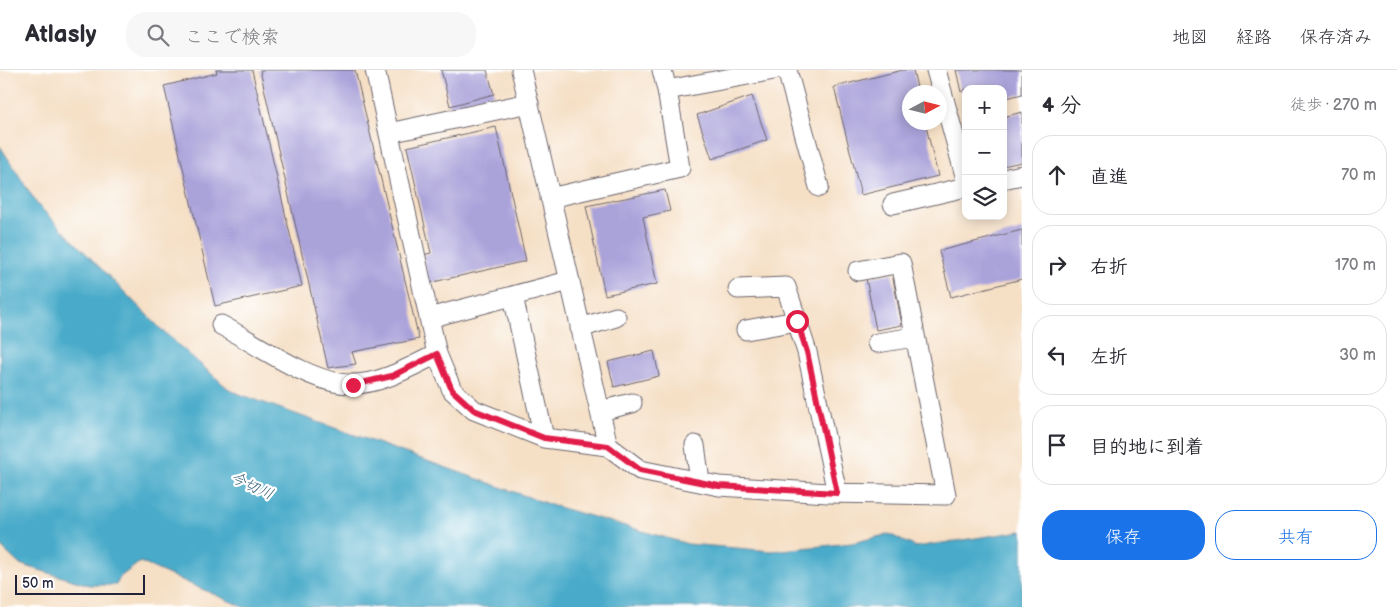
<!DOCTYPE html>
<html lang="ja">
<head>
<meta charset="utf-8">
<style>
	body { margin:0; font-family:"Balsamiq Sans","Klee One",sans-serif; background:#f7f7f7; color:#2b2b33 }
	.controls { position:absolute; right:15px; top:15px; display:grid; overflow:hidden; border-radius:10px; box-shadow:0 2px 12px #0003 }
	.controls button { width:45px; height:45px; display:grid; place-items:center; padding:0; border:0; border-bottom:1px solid #e1e1e2; background:#fff; color:#2b2b33; font:25px sans-serif }
	.compass { position:absolute; left:902px; top:15px; width:45px; height:45px; border-radius:50%; background:#fff; box-shadow:0 2px 12px #0003; rotate:83deg }
	.scale { position:absolute; left:15px; bottom:12px; width:130px; box-sizing:border-box; padding-left:5px; border:2px solid #22223b; border-top:0; font-size:14px; line-height:18px; white-space:nowrap; color:#22223b; -webkit-text-stroke:4px #fff; paint-order:stroke }
	.stop { position:absolute; width:15px; height:15px; margin:-11px; border:4px solid #e11d48; border-radius:50%; background:#fff }
	.stop.end { background:#e11d48; border-color:#fff; box-shadow:0 1px 5px #0008 }
	.list { margin:0; padding:0; list-style:none }
	h2 { display:flex; justify-content:space-between; align-items:center; height:65px; margin:0; padding:0 20px; font-size:21px }
	h2 small { font-size:16px; font-weight:400; color:#7c7c81 }
	.list li { display:grid; grid-template-columns:32px 1fr auto; gap:15px; align-items:center; box-sizing:border-box; height:80px; margin:0 10px 10px; padding:0 10px; border:1px solid #e1e1e2; border-radius:20px }
	.list b { display:block; font-size:19px; white-space:nowrap }
	.list em { font-size:16px; font-style:normal; color:#7c7c81 }
	.actions { display:flex; gap:10px; padding:15px 20px }
	.actions a { flex:1; padding:11px 0; border:1px solid #1a73e8; border-radius:20px; text-align:center; font-size:18px; color:#1a73e8 }
	.actions .main { background:#1a73e8; color:#fff }
	.icon { flex:none; width:28px; height:28px; fill:none; stroke:currentColor; stroke-width:2; stroke-linecap:round; stroke-linejoin:round }
	.map { position:relative; flex:none; width:1022px; height:537px; overflow:hidden }
	header { display:flex; align-items:center; gap:30px; box-sizing:border-box; height:70px; padding:0 25px; background:#fff; border-bottom:1px solid #e1e1e2 }
	header strong { font-size:24px }
	nav { display:flex; gap:28px; margin-inline-start:auto; font-size:18px }
	.search { width:350px; height:45px; background:#f7f7f7; display:flex; align-items:center; gap:12px; box-sizing:border-box; padding:0 18px; border-radius:20px; color:#7c7c81; font-size:19px }
	main { display:flex }
	aside { flex:1; background:#fff }
	.map>svg:first-child { display:block }
	.water { fill:#4aabc9; stroke:#366682 }
	.building { fill:#aaa3da }
	.lines { fill:none; stroke-linecap:round; stroke-linejoin:round }
	.minor-casing { stroke:#6c646b; stroke-width:21 }
	.minor { stroke:#fff; stroke-width:19 }
	.route { stroke:#e11d48; stroke-width:6 }
	.labels { text-anchor:middle; dominant-baseline:central; stroke-width:4.5; stroke-linejoin:round; paint-order:stroke }
	.water-label { font-size:15px; font-style:italic; fill:#34607b; stroke:#fff }
</style>
</head>
<body>
<header>
<strong>Atlasly</strong>
<div class="search"><svg class="icon" aria-label="search" viewBox="0 0 24 24"><circle cx="10" cy="10" r="6"/><path d="M15 15l6 6"/></svg>ここで検索</div>
<nav><a>地図</a><a>経路</a><a>保存済み</a></nav>
</header>
<main>
<div class="map">
<svg width="1022" height="537" viewBox="0 0 1022 537">
	<rect width="100%" height="100%" fill="#fff"/>
	<filter id="ink" filterUnits="userSpaceOnUse"><feTurbulence type="fractalNoise" baseFrequency=".02" numOctaves="2"/><feDisplacementMap in="SourceGraphic" scale="10" xChannelSelector="R" yChannelSelector="G"/><feConvolveMatrix kernelMatrix="1 2 1 2 8 2 1 2 1" color-interpolation-filters="sRGB"/></filter>
	<filter id="wash" filterUnits="userSpaceOnUse"><feTurbulence type="fractalNoise" baseFrequency=".0096" numOctaves="4" result="noise"/><feDisplacementMap in="SourceGraphic" scale="20" xChannelSelector="R" yChannelSelector="G"/><feGaussianBlur stdDeviation="1.12" result="paint"/><feColorMatrix in="noise" values="0 0 0 0 0 0 0 0 0 0 0 0 0 0 0 0 0 1.4 0 .05"/><feComposite in="paint" operator="in"/></filter>
	<g filter="url(#wash)">
		<rect width="100%" height="100%" fill="#f5dfc5"/>
		<!-- water -->
		<path class="water" d="M0 76 38 135 165 263 231 321 551 435 688 474 772 481 852 473 889 464 916 477 1022 461V537H243L140 492 120 507 116 515H89L19 494 0 476Z"/>
		<g id="blocks">
			<!-- building -->
			<path class="building" d="M216 0H252L302 216 215 236 164 16 217 3Z
				M260 0H355L419 269 352 282 356 294 328 298Z
				M441 0H487L494 24 450 36Z
				M903 0H913L918 22H909V52H925L938 106 861 125 834 17Z
				M956 0H1022V24L1003 29V19H966L961 22Z
				M752 26 767 70 712 89 697 45Z
				M1022 42V92L1003 96V47Z
				M496 57 526 191 429 213 423 185 431 183 407 77Z
				M665 120 670 141 643 147 657 214 605 225 586 136Z
				M1022 160V209L951 227 939 181Z
				M892 203 902 255 876 260 866 208Z
				M654 281 659 306 614 317 608 292Z"/>
		</g>
	</g>
	<g filter="url(#ink)">
		<use href="#blocks" fill-opacity="0" stroke="#6c646b" stroke-width="1"/>
		<g class="lines">
			<defs>
				<path id="minor" d="M375 0 437 284 452 320 474 340 544 368 608 376
					M521 0 608 376 640 400 719 416 828 423 946 425 901 193 858 201
					M662 0 667 20
					M787 0 819 117
					M936 0 966 109
					M389 63 529 33
					M1003 109 1022 105
					M550 128 680 98 667 20 774 0
					M893 134 966 117
					M738 219 786 217 807 282 837 423
					M513 226 544 368
					M429 248 569 211
					M221 255C257 274 311 314 351 314 380 315 412 296 437 284
					M580 258 616 247
					M746 260 797 251
					M877 273 914 267
					M600 341 632 333
					M695 375 700 412"/>
			</defs>
			<!-- minor casing -->
			<use href="#minor" class="minor-casing"/>
			<!-- minor -->
			<use href="#minor" class="minor"/>
		</g>
	</g>
	<g class="lines" filter="url(#ink)">
		<!-- route -->
		<path class="route" d="M353 315 392 306 437 284 452 320 474 340 544 368 608 376 640 400 719 416 837 423 807 282 797 251"/>
	</g>
	<g class="labels">
		<!-- water labels -->
		<g class="water-label">
			<text transform="translate(252 416) rotate(25)">今切川</text>
		</g>
	</g>
</svg>
<div class="controls">
<button>+</button>
<button>−</button>
<button><svg class="icon" aria-label="layers" viewBox="0 0 24 24"><path d="M12 4l9 5-9 5-9-5zM3 14l9 5 9-5"/></svg></button>
</div>
<svg class="compass" viewBox="-18 -18 36 36"><path d="M0-13l5 13h-10z" fill="#e53935"/><path d="M0 13l5-13h-10z" fill="#7c7c81"/></svg>
<div class="scale">50 m</div>
<div class="stop" style="left:797px;top:251px"></div>
<div class="stop end" style="left:353px;top:315px"></div>
</div>
<aside>
<h2>4 分<small>徒歩 · 270 m</small></h2>
<ul class="list">
<li><svg class="icon" aria-label="ahead" viewBox="0 0 24 24"><path d="M12 20V5M6 11l6-6 6 6"/></svg><div><b>直進</b></div><em>70 m</em></li>
<li><svg class="icon" aria-label="right" viewBox="0 0 24 24"><path d="M7 20v-9h11M14 6l5 5-5 5"/></svg><div><b>右折</b></div><em>170 m</em></li>
<li><svg class="icon" aria-label="left" viewBox="0 0 24 24"><path d="M17 20v-9H6M10 6l-5 5 5 5"/></svg><div><b>左折</b></div><em>30 m</em></li>
<li><svg class="icon" aria-label="arrive" viewBox="0 0 24 24"><path d="M6 21V4h12l-3 4 3 4H6"/></svg><div><b>目的地に到着</b></div></li>
</ul>
<div class="actions"><a class="main">保存</a><a>共有</a></div>
</aside>
</main>
</body>
</html>
